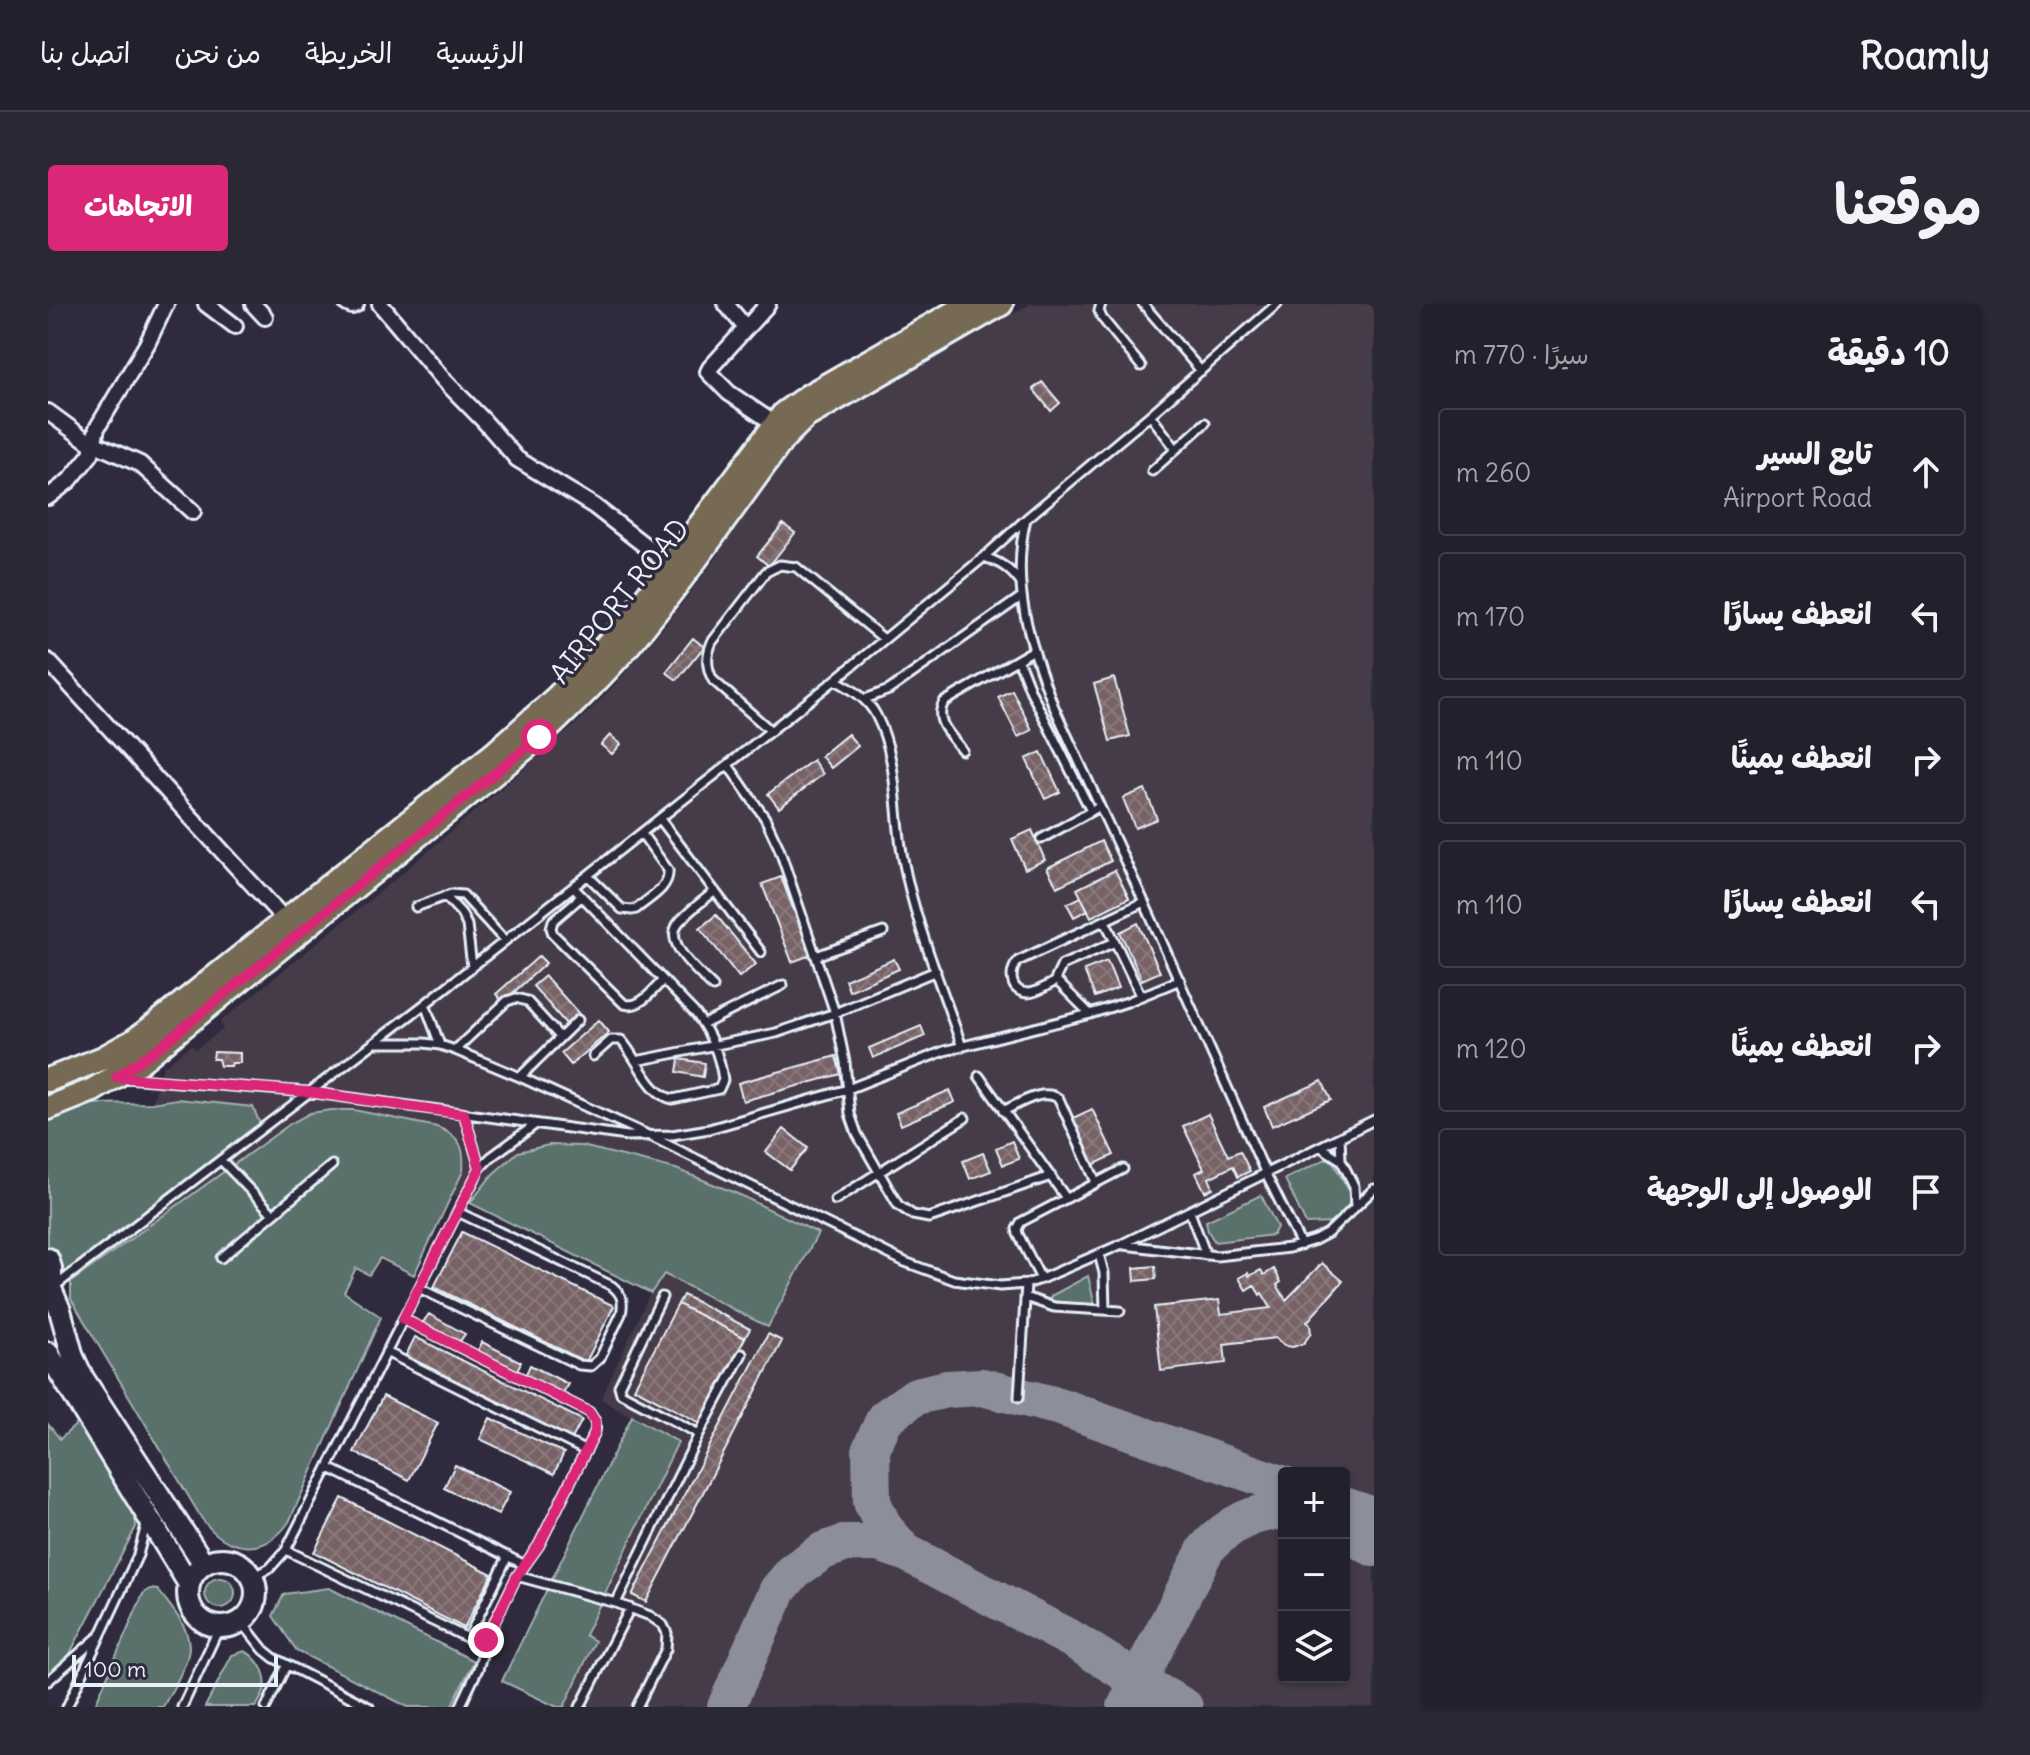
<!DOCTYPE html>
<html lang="ar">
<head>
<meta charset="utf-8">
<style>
	body { margin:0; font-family:Delius,"Playpen Sans Arabic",sans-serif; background:#2b2836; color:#f1f3f6; direction:rtl }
	.controls { position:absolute; right:24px; bottom:24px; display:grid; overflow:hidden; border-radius:8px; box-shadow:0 2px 6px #0004 }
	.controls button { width:72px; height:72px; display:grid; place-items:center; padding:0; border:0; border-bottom:2px solid #403e4a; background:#23202e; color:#f1f3f6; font:40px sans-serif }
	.scale { position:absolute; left:24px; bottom:20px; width:206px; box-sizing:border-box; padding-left:8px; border:4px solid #e8f1f8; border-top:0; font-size:22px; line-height:28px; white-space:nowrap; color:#e8f1f8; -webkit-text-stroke:6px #2f2a3d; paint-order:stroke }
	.stop { position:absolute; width:24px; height:24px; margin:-18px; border:6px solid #db2777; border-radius:50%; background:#fff }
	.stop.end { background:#db2777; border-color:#fff; box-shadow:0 2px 8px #0008 }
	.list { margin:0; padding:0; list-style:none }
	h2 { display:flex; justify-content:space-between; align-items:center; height:104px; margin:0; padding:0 32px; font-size:34px }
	h2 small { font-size:26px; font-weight:400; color:#a3a3aa }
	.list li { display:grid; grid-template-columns:52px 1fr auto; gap:24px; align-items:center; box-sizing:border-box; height:128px; margin:0 16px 16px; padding:0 16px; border:2px solid #403e4a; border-radius:8px }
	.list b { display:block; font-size:30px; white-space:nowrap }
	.list p { margin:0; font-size:26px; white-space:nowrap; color:#a3a3aa }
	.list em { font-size:26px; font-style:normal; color:#a3a3aa }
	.icon { flex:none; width:44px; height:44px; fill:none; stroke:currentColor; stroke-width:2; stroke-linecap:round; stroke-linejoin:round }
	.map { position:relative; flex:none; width:1326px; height:1403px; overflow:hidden; direction:ltr; border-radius:8px }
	header { display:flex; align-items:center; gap:48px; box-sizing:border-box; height:112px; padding:0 40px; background:#23202e; border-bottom:2px solid #403e4a }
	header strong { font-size:38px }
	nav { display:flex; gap:44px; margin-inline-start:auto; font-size:28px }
	.intro { display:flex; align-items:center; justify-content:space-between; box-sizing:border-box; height:192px; padding:0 48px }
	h1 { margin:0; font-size:56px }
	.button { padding:20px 36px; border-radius:8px; background:#db2777; color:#fff; font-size:28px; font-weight:700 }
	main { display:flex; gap:48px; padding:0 48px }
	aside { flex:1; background:#23202e; border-radius:8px; box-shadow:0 2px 6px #0004 }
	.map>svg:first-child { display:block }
	.built { fill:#453b49; fill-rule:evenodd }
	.green { fill:#5a706a; stroke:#a1b0b1; stroke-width:2 }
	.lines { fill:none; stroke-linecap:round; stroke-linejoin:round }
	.taxiway { stroke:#8c8e9a; stroke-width:38 }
	.building { fill:url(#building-cross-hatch); stroke:#e8f1f8; stroke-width:2 }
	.lane-casing { stroke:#e8f1f8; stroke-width:13 }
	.street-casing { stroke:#e8f1f8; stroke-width:20 }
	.secondary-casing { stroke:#e8f1f8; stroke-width:26 }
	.primary-casing { stroke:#e8f1f8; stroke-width:28 }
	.lane { stroke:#2f2a3d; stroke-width:7 }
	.street { stroke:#2f2a3d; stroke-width:14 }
	.secondary { stroke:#2f2a3d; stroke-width:20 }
	.primary { stroke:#776a54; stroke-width:22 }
	.route { stroke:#db2777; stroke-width:10 }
	.labels { text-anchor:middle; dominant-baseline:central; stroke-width:7; stroke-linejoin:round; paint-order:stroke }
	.street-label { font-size:28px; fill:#e8f1f8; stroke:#2f2a3d }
</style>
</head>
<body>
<header>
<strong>Roamly</strong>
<nav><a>الرئيسية</a><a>الخريطة</a><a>من نحن</a><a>اتصل بنا</a></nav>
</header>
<div class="intro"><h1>موقعنا</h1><a class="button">الاتجاهات</a></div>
<main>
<aside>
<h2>10 دقيقة<small>سيرًا · 770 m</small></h2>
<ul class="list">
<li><svg class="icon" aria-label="ahead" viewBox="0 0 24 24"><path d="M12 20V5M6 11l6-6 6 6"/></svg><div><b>تابع السير</b><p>Airport Road</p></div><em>260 m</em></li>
<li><svg class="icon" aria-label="left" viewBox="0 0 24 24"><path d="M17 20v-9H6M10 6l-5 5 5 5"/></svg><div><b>انعطف يسارًا</b></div><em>170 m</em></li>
<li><svg class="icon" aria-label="right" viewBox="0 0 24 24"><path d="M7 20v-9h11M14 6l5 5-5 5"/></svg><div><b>انعطف يمينًا</b></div><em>110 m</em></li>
<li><svg class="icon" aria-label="left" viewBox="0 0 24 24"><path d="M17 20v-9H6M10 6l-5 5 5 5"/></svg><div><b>انعطف يسارًا</b></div><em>110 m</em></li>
<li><svg class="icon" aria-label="right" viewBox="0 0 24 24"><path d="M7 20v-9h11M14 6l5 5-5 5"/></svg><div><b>انعطف يمينًا</b></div><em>120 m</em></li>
<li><svg class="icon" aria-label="arrive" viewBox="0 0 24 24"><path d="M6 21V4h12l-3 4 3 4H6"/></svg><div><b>الوصول إلى الوجهة</b></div></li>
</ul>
</aside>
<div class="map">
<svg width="1326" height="1403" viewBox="0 0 1326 1403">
	<defs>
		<pattern id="building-cross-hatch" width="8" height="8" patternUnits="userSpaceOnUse" patternTransform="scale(2)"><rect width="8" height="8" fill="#776265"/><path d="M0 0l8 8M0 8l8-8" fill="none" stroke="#8a797c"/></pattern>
	</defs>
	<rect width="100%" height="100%" fill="#2f2a3d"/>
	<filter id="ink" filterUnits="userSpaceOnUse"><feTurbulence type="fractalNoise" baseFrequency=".0125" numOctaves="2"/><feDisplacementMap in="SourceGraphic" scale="16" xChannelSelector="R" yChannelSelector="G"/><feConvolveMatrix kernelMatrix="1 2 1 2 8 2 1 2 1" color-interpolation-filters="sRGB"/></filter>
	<g filter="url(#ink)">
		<!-- built -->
		<path class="built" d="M982 0H1326V1403H516L547 1338 537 1332 630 1139 553 1095 602 989 404 890 366 971 332 954 321 971 308 964 296 987 333 1013 241 1218 229 1232 213 1240 193 1242 183 1240 174 1236 163 1226 154 1215 23 995V978L17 968 0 818 38 800 104 799 115 763 143 741 148 745 175 725 172 718 351 572 527 421 562 386 615 324 667 256 698 206 748 140 759 130 770 121ZM1236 1169H1296V1373H1236Z"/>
		<!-- green -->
		<path class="green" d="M129 795 205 803 212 820 17 968 0 946V818L38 800 104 799Z
			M283 806H306L389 823C412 832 417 843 415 867L366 971 332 954 321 971 308 964 296 988 333 1013 241 1218C215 1255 178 1247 154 1215L23 995V978L242 820 262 809Z
			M501 841 534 842 628 865 692 891 770 929 720 1023 616 970 603 989 422 899 445 870 470 848Z
			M1282 853 1305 894 1287 919 1258 920 1237 875Z
			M1213 891 1229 923 1225 931 1167 938 1160 927 1158 917Z
			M1040 972 1047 1001 1002 997 1003 992Z
			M584 1112 630 1138 537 1331 547 1337 516 1403H509L454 1377Z
			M31 1118 87 1212 88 1223 20 1353 0 1379V1120L12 1135Z
			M157 1289a15 15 0 1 1 30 0a15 15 0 1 1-30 0Z
			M281 1284 426 1357 403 1403H360L249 1347 225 1312 236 1290Z
			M102 1285 110 1286C122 1302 141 1322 141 1343 141 1360 123 1387 115 1403H46L95 1290Z
			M197 1347C208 1353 220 1369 217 1383 217 1389 211 1397 208 1403H157L184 1351Z"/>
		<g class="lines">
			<!-- taxiway -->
			<path class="taxiway" d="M1296 1202 1326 1212
				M1296 1228 1326 1244
				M678 1403 730 1286 747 1266 775 1247 798 1239H830L857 1248
				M1078 1403 1090 1377 1158 1245C1179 1222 1204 1207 1236 1207
				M1136 1403 1090 1377 1027 1337 857 1248 836 1224 824 1198 823 1145 837 1114 868 1092 899 1085 934 1083 1013 1103 1236 1181"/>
		</g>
		<!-- building -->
		<path class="building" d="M994 78 1012 99 1003 107 985 85Z
			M735 220 747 229 721 262 709 252Z
			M645 334 656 343 629 376 618 368Z
			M1066 374 1082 432 1062 437 1046 380Z
			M964 386 984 426 970 433 950 393Z
			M800 430 810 442 783 464 773 452Z
			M562 431 573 440 564 450 553 441Z
			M993 448 1012 488 997 495 978 455Z
			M765 456 775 470 731 504 720 490Z
			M1097 485 1109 515 1087 524 1075 494Z
			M984 526 997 556 977 565 964 535Z
			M1053 537 1063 557 1009 583 999 564Z
			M1067 566 1081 594 1043 613 1029 585Z
			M733 573 763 651 744 658 714 580Z
			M1033 593 1040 606 1026 613 1019 600Z
			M668 611 708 660 691 673 652 624Z
			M1090 619 1112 668 1094 676 1072 628Z
			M491 652 498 659 455 698 448 690Z
			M846 655 851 665 801 687 797 676Z
			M1059 657 1070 684 1047 693 1036 666Z
			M497 672 531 710 519 721 485 682Z
			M551 716 561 728 523 761 513 749Z
			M873 722 877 732 825 754 821 744Z
			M166 748 192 749V759H184L183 762H172L170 755H165Z
			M788 752 793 770 695 797 690 779Z
			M631 755 657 759 655 773 629 768Z
			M1274 777 1283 796 1224 822 1216 803Z
			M902 786 907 798 853 821 848 809Z
			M1044 805 1066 851 1045 861 1023 815Z
			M1160 810 1180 852 1192 847 1202 867 1190 873 1185 862 1161 874 1165 884 1157 888 1148 869 1156 865 1135 822Z
			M736 825 760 844 742 866 718 848Z
			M964 837 971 855 955 861 948 844Z
			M935 849 943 867 922 875 915 857Z
			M414 928 566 1002 538 1058 386 983Z
			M1274 959 1295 977 1259 1018 1262 1021 1263 1029 1256 1039 1245 1043 1239 1042 1234 1040 1228 1034 1176 1040 1178 1059 1113 1067 1106 1003 1171 996 1173 1010 1223 1004 1214 989 1212 991 1206 981 1198 986 1191 974 1200 969 1201 972 1213 966 1216 971 1226 965 1233 978 1229 981 1238 996Z
			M1107 962 1108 975 1087 977 1086 964Z
			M635 991 702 1025 697 1034 630 1000Z
			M630 1000 697 1034 652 1119 586 1084Z
			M381 1010 417 1030 410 1040 373 1021Z
			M720 1030 734 1037 598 1298 584 1291Z
			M367 1033 534 1116 524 1135 357 1053Z
			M434 1038 473 1058 468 1069 429 1049Z
			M482 1061 520 1080 514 1091 477 1072Z
			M335 1092 390 1119 361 1176 306 1148Z
			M442 1114 516 1149 506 1170 432 1135Z
			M407 1161 462 1188 450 1211 396 1184Z
			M294 1194 444 1270 416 1324 266 1248Z"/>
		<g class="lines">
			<defs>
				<path id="lane" d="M1053 0 1051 7 1054 14 1093 62
					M1095 0 1153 67
					M1102 111 1128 145
					M1104 167 1157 119
					M978 215C962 280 982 342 1006 403L1096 598 1218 870 1253 941
					M936 253C952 258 962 265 972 278
					M970 355 983 388 1043 507
					M787 376C803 384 819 394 828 411 851 455 846 508 855 555 867 619 893 681 914 743
					M817 395 841 386 973 293
					M723 427 665 376C658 363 658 352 664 338L718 268 732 261 748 263 836 335
					M914 446C903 431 885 417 896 398L986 346
					M680 461 717 514 731 544 787 709 797 758 802 810 809 830 850 901 865 911 881 914 1003 872
					M612 515 713 648
					M993 535 1047 505
					M540 572 574 605 584 606 588 605C601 594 622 584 620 566L594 530
					M525 583 648 710C662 729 672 753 675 776L671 785 625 795C601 791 589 753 573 736H563L545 752
					M397 592 413 609 419 621 424 663
					M534 592 505 617 503 624 505 630 576 700C592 705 604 687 615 676
					M368 603 403 590 415 591 457 637
					M1057 617 1093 692
					M1067 638 1014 661 1006 678C999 682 988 689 980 689 961 688 961 668 970 657L1096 598
					M768 652 835 628
					M1008 676 1042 710
					M665 683C652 669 617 642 629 621 636 610 656 596 667 587
					M377 700 392 741
					M656 720 735 681
					M326 739H376L392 741 407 746 472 773 602 832 857 958 906 976 952 982 978 980 993 975 1074 940 1326 816
					M407 746 459 697 468 694 479 697 512 733
					M588 757 728 729 787 709 888 667
					M931 772 1018 894
					M472 773 530 716
					M77 774 260 788 579 832 624 831 661 825 800 785 896 747 1042 710 1079 698 1132 676
					M955 807C971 800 995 783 1011 795L1048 878
					M416 810 432 864
					M1292 833 1293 856 1306 882 1307 903
					M1273 843 1293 856
					M173 856 225 910
					M787 896 917 814
					M1142 908 1158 951
					M1076 941 1169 952 1241 944 1267 936 1280 929 1326 885
					M1051 950 1056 969 1057 1006
					M173 954 284 861
					M993 975 970 930 969 925 973 918 1075 865
					M6 983 377 700 787 376 936 253 978 215 1102 111 1229 0
					M371 984 531 1061 543 1062 552 1054 573 1010C576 998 574 990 564 982L410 908
					M614 993 571 1082 573 1089 651 1130
					M977 993 1006 1003 1072 1007
					M355 1015 541 1108C547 1114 549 1120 547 1128L491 1241 469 1272 440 1331 430 1365 412 1403
					M338 1048 538 1147
					M971 1093 978 980
					M281 1164 477 1261
					M238 1246 436 1342
					M469 1272 568 1299 602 1312 615 1321 619 1329 618 1345 589 1403
					M205 1273 222 1264 238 1246 432 864 443 853 488 820
					M568 1299 651 1130 694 1050
					M193 1317 216 1346 226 1354 321 1403
					M420 1334 460 1252
					M0 1377 49 1334
					M19 1403 90 1251 98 1221
					M134 1403 172 1322
					M218 1403 238 1362
					M532 1403 582 1304"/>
				<path id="street" d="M158 0 187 22
					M205 0 217 13
					M299 0 304 2 308 0
					M332 0 395 75 436 117 469 155 546 202 622 261
					M678 0 698 24
					M720 0 662 64 660 68 681 89 727 120
					M0 108 45 141
					M45 139 92 160 145 208
					M0 193 22 176 43 150 49 124 99 40 118 0
					M0 357 238 617"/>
				<path id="secondary" d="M0 955 3 964V985
					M0 978 12 1006 25 1053 35 1074 156 1260
					M0 1049 141 1280
					M140 1289a34 34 0 1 1 68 0a34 34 0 1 1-68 0Z"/>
				<path id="primary" d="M0 776 55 754 84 738 107 721 448 448 509 393 566 333 592 301 736 109 760 92 921 0
					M0 804 45 786 93 757 491 433C522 404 553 374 581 341 636 275 685 204 735 135L757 113 953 0"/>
			</defs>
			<!-- lane casing -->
			<use href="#lane" class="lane-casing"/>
			<!-- street casing -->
			<use href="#street" class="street-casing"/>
			<!-- secondary casing -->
			<use href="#secondary" class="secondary-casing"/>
			<!-- primary casing -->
			<use href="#primary" class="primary-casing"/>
			<!-- lane -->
			<use href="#lane" class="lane"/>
			<!-- street -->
			<use href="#street" class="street"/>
			<!-- secondary -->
			<use href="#secondary" class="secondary"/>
			<!-- primary -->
			<use href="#primary" class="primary"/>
		</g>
	</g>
	<g class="lines" filter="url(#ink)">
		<!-- route -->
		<path class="route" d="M438 1336 469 1272 491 1241 547 1128V1117L541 1108 355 1015 432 864 416 810 260 788 68 773 113 742 491 433"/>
	</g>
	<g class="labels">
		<!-- street labels -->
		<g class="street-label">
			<text transform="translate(571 297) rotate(-51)">AIRPORT ROAD</text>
		</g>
	</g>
</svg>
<div class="controls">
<button>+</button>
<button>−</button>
<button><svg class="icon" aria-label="layers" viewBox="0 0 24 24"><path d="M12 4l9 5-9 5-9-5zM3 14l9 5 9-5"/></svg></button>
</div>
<div class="scale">100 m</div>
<div class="stop" style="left:491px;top:433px"></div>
<div class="stop end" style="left:438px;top:1336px"></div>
</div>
</main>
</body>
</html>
